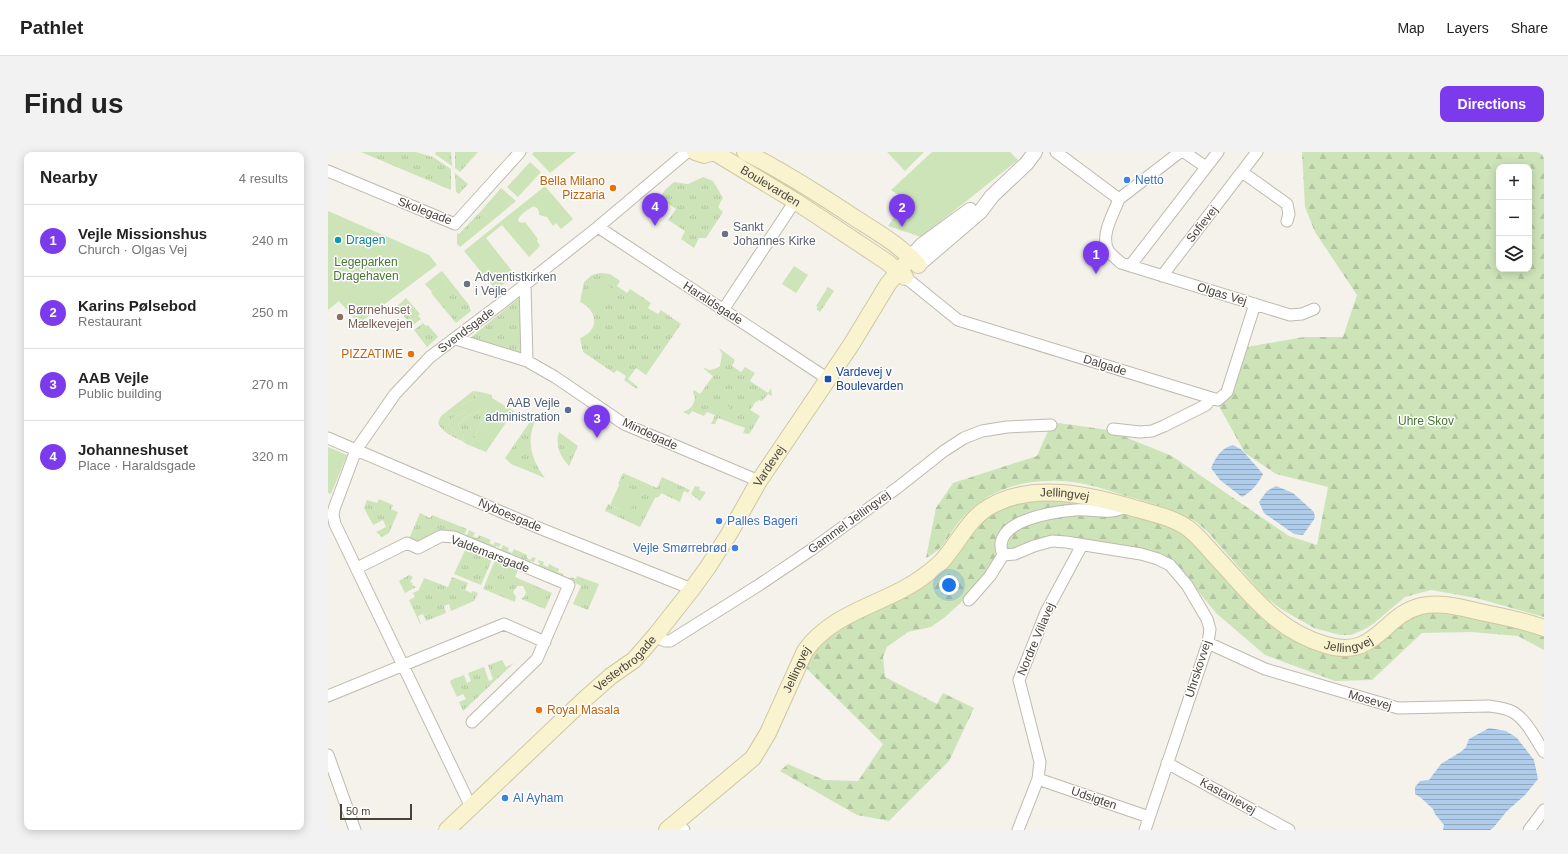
<!DOCTYPE html>
<html lang="en">
<head>
<meta charset="utf-8">
<style>
	body { margin:0; font-family:Helvetica,sans-serif; background:#f2f2f2; color:#222 }
	.controls { position:absolute; right:12px; top:12px; display:grid; overflow:hidden; border-radius:8px; box-shadow:0 2px 10px #0003 }
	.controls button { width:36px; height:36px; display:grid; place-items:center; padding:0; border:0; border-bottom:1px solid #e0e0e0; background:#fff; color:#222; font:20px sans-serif }
	.scale { position:absolute; left:12px; bottom:10px; width:72px; box-sizing:border-box; padding-left:4px; border:2px solid #48433a; border-top:0; font-size:11px; line-height:14px; white-space:nowrap; color:#48433a; -webkit-text-stroke:3px #fff; paint-order:stroke }
	.you { position:absolute; left:621px; top:433px; width:14px; height:14px; margin:-10px; border:3px solid #fff; border-radius:50%; background:#1a73e8; box-shadow:0 0 0 6px #1a73e833 }
	.badge { display:grid; place-items:center; width:26px; height:26px; border-radius:50%; background:#7c3aed; color:#fff; font-size:13px; font-weight:700 }
	.pin { position:absolute; translate:-50% -33px; filter:drop-shadow(0 1px 2px #0008) }
	.pin::after { content:''; position:absolute; top:21px; width:14px; height:12px; background:inherit; clip-path:polygon(0 0,100% 0,50% 100%) }
	.list { margin:0; padding:0; list-style:none }
	h2 { display:flex; justify-content:space-between; align-items:center; height:52px; margin:0; padding:0 16px; font-size:17px }
	h2 small { font-size:13px; font-weight:400; color:#767676 }
	.list li { display:grid; grid-template-columns:26px 1fr auto; gap:12px; align-items:center; box-sizing:border-box; height:72px; padding:0 16px; border-top:1px solid #e0e0e0 }
	.list b { display:block; font-size:15px; white-space:nowrap }
	.list p { margin:0; font-size:13px; white-space:nowrap; color:#767676 }
	.list em { font-size:13px; font-style:normal; color:#767676 }
	.icon { flex:none; width:22px; height:22px; fill:none; stroke:currentColor; stroke-width:2; stroke-linecap:round; stroke-linejoin:round }
	.map { position:relative; flex:none; width:1216px; height:678px; overflow:hidden; border-radius:8px }
	header { display:flex; align-items:center; gap:24px; box-sizing:border-box; height:56px; padding:0 20px; background:#fff; border-bottom:1px solid #e0e0e0 }
	header strong { font-size:19px }
	nav { display:flex; gap:22px; margin-inline-start:auto; font-size:14px }
	.intro { display:flex; align-items:center; justify-content:space-between; box-sizing:border-box; height:96px; padding:0 24px }
	h1 { margin:0; font-size:28px }
	.button { padding:10px 18px; border-radius:8px; background:#7c3aed; color:#fff; font-size:14px; font-weight:700 }
	main { display:flex; gap:24px; padding:0 24px }
	aside { flex:1; background:#fff; border-radius:8px; box-shadow:0 2px 10px #0003 }
	.map>svg:first-child { display:block }
	.grass { fill:url(#grass-tufts) }
	.forest { fill:url(#forest-firs); fill-rule:evenodd }
	.park { fill:#cde4b9 }
	.water { fill:url(#water-rules) }
	.lines { fill:none; stroke-linecap:round; stroke-linejoin:round }
	.minor-casing { stroke:#bfbaaf; stroke-width:13 }
	.tertiary-casing { stroke:#bfbaaf; stroke-width:16 }
	.secondary-casing { stroke:#cfc7a0; stroke-width:18 }
	.minor { stroke:#fff; stroke-width:11 }
	.tertiary { stroke:#fff; stroke-width:14 }
	.secondary { stroke:#faf3d0; stroke-width:16 }
	.shop-dot { fill:#3f7fe0; stroke:#fff; stroke-width:1.5 }
	.food-dot { fill:#e8710a; stroke:#fff; stroke-width:1.5 }
	.worship-dot { fill:#6b7280; stroke:#fff; stroke-width:1.5 }
	.culture-dot { fill:#0f9aa8; stroke:#fff; stroke-width:1.5 }
	.education-dot { fill:#8d6e63; stroke:#fff; stroke-width:1.5 }
	.transit-dot { fill:#1a4fb4; stroke:#fff; stroke-width:1.5 }
	.service-dot { fill:#5c6f8a; stroke:#fff; stroke-width:1.5 }
	.labels { text-anchor:middle; dominant-baseline:central; stroke-width:3; stroke-linejoin:round; paint-order:stroke }
	.shop-label { font-size:12px; fill:#366cbe; stroke:#fff; text-anchor:start }
	.food-label { font-size:12px; fill:#c56008; stroke:#fff; text-anchor:end }
	.street-label { font-size:12px; fill:#48433a; stroke:#fff }
	.worship-label { font-size:12px; fill:#5b616d; stroke:#fff; text-anchor:start }
	.culture-label { font-size:12px; fill:#0d838f; stroke:#fff; text-anchor:start }
	.park-label { font-size:12px; fill:#467432; stroke:#fff }
	.education-label { font-size:12px; fill:#785e54; stroke:#fff; text-anchor:start }
	.transit-label { font-size:12px; fill:#164399; stroke:#fff; text-anchor:start }
	.service-label { font-size:12px; fill:#4e5e75; stroke:#fff; text-anchor:end }
</style>
</head>
<body>
<header>
<strong>Pathlet</strong>
<nav><a>Map</a><a>Layers</a><a>Share</a></nav>
</header>
<div class="intro"><h1>Find us</h1><a class="button">Directions</a></div>
<main>
<aside>
<h2>Nearby<small>4 results</small></h2>
<ul class="list">
<li><span class="badge">1</span><div><b>Vejle Missionshus</b><p>Church · Olgas Vej</p></div><em>240 m</em></li>
<li><span class="badge">2</span><div><b>Karins Pølsebod</b><p>Restaurant</p></div><em>250 m</em></li>
<li><span class="badge">3</span><div><b>AAB Vejle</b><p>Public building</p></div><em>270 m</em></li>
<li><span class="badge">4</span><div><b>Johanneshuset</b><p>Place · Haraldsgade</p></div><em>320 m</em></li>
</ul>
</aside>
<div class="map">
<svg width="1216" height="678" viewBox="0 0 1216 678">
	<defs>
		<pattern id="grass-tufts" width="24" height="20" patternUnits="userSpaceOnUse"><rect width="24" height="20" fill="#cde4b9"/><path d="M3 7l-1-3M5 7V3M7 7l1-3M15 17l-1-3M17 17v-4M19 17l1-3" fill="none" stroke="#b2c5a0"/></pattern>
		<pattern id="forest-firs" width="22" height="20" patternUnits="userSpaceOnUse"><rect width="22" height="20" fill="#cde4b9"/><path d="M5 1l3.5 6h-7zM16 11l3.5 6h-7z" fill="#b2c5a0"/></pattern>
		<pattern id="water-rules" width="6" height="5" patternUnits="userSpaceOnUse"><rect width="6" height="5" fill="#afcdea"/><path d="M0 2.5h6" fill="none" stroke="#90a8bf"/></pattern>
	</defs>
	<rect width="100%" height="100%" fill="#f4f2eb"/>
	<!-- grass -->
	<path class="grass" d="M33 0H88L105 5 123 17V38Z
		M108 0H123L124 14 107 2Z
		M127 0H150L132 20 127 16Z
		M127 21 140 32 131 42 128 40Z
		M375 25 385 29 395 46 390 55 395 60 378 86H371L366 96 353 87 357 79 340 68 348 57 332 46 337 38 346 30 360 32Z
		M153 59 164 69 132 95 129 92V81L131 82Z
		M114 119 141 153 143 159 128 171 103 141 109 136 120 132 111 121Z
		M271 121 282 122 292 129 289 134 299 141 302 137 323 151 320 156 330 162 333 158 353 172 318 223 308 216 300 227 310 235 309 237 296 228 298 224 289 218 286 221 255 200 252 186C271 179 271 159 252 150L256 130 264 123Z
		M500 135 506 139 492 160 488 157 490 155 488 154Z
		M78 146 92 162 90 164 93 167 84 174 68 155Z
		M191 146 194 202 142 186Z
		M95 171 98 174 100 173 110 185 99 195 86 178Z
		M391 196 407 208 404 214 413 220 417 215 427 221 422 229 440 241 443 236 444 244 440 242 434 249 431 248 429 250 428 249 422 258 432 264 422 281 419 282 415 281 417 276 390 266 387 272H383L387 263 379 260 376 264 364 259 361 263 355 260C363 257 365 254 367 246L365 240 366 238 372 242 385 224 376 217 377 216C382 220 387 217 392 214L394 202Z
		M145 239 149 246 133 253 137 260 124 266 120 272 134 289C124 284 115 281 110 271L113 264Z
		M159 257 143 294 138 292 130 273 139 264Z
		M206 264 209 266C197 286 203 308 217 326L183 312 177 306Z
		M231 280 250 294 241 314C232 304 227 294 231 280Z
		M295 321 329 336 334 325 362 338 360 341 356 339 352 350 333 341 332 344 327 346 312 375 277 359 280 352 292 358 306 339 296 333 293 330 292 333 290 332Z
		M367 334 372 335 371 338 378 340 372 349 363 342Z
		M51 347 65 353 63 357 70 360 61 381 54 385 48 380 58 375 55 368 45 373 36 356 39 348 49 351Z
		M92 361 102 366 104 363 139 377 137 382 134 381 133 383C107 372 106 390 85 389L81 387Z
		M141 378 147 381 145 385 149 386 151 383 163 388 161 391 165 393 167 390 173 392 171 395 168 394 167 397 138 386Z
		M175 393 181 396 180 399 184 401 186 397 199 403V406L202 408 204 405 208 406 206 410 203 409 202 411 172 399Z
		M143 396 165 405 153 433 126 422 137 398 141 400Z
		M168 406 195 417 194 420 190 418 187 425 224 441 217 457 193 447 197 444 198 440 195 434H189L185 440 188 445 187 450 155 437Z
		M210 408 216 410 215 413 220 415 221 412 231 417 230 420 236 422 235 425 210 415 212 411 210 410Z
		M81 423 85 425 82 430 85 431 84 433 88 435 77 441 71 429Z
		M249 424 271 432 260 458 245 452 253 434 242 428 243 425 248 427Z
		M124 425 140 431 137 438 143 441 145 439 150 441 146 449 123 459 121 452 116 454 118 461 98 469 95 462 90 464 93 472H92L81 448 87 445 85 441 91 438 96 426 120 435Z
		M174 508 178 515 186 511 135 559 131 550 138 547 135 542 129 545 122 530 123 528 136 523 139 531 143 529 140 521 156 515 161 529 165 527 160 513Z"/>
	<!-- forest -->
	<path class="forest" d="M974 0H1216V465L1148 446 1103 438 1077 445 1045 472 1035 478 1023 483H1012L986 476 953 457 936 444 879 379C873 374 867 368 859 365 842 356 823 351 805 346 778 338 750 327 721 329 703 329 682 333 665 342 653 348 638 360 630 371 618 387 617 396 598 406L608 356 625 331 709 304 724 270 780 278 844 304 961 384 989 393 1000 335 948 322 917 301 888 249 901 240 913 196 976 185H1015L1029 143 987 80 977 55ZM1171 15H1201V117H1171Z
		M724 347 787 356 828 368 862 385 974 491 999 502 1024 504 1042 499 1082 466 1094 461H1106L1157 466 1216 483V498L1190 484 1143 480 1094 481 1044 528 1007 529 937 503 888 461 850 415 829 401 759 388 715 385 670 402 657 426 639 445 617 465 603 475 580 480 559 495 555 505 557 525 609 552 615 541 646 556 621 609 561 669 529 663 452 619 460 612 496 628 530 629 555 592 477 515 482 505 496 486 527 466 593 436 609 425 620 414 657 365 688 350Z"/>
	<!-- park -->
	<path class="park" d="M206 0H248L222 21 204 2Z
		M559 0H596L577 19Z
		M604 0H682L690 8 593 85 560 74 578 48 563 38Z
		M202 10 213 20 190 45 179 35Z
		M217 34 245 67 233 77 228 71 225 74 219 65 211 63C211 58 210 54 204 55 199 58 191 63 190 69L194 71 197 70 210 87 209 89 212 94 201 105 174 73 158 86 187 123 168 138 136 99Z
		M173 36 188 49 164 69 153 59Z
		M0 59 101 103 109 113 34 169 30 171 11 149 0 158Z
		M466 114 480 123 468 141 454 132Z
		M111 121 120 132 121 137 118 140 113 141 109 136 104 140 97 132Z
		M264 143a11 11 0 1 1 22 0a11 11 0 1 1-22 0Z
		M145 239 153 240 164 243V246L186 259 158 300 143 294 159 257 139 264 130 273 138 292 134 289 120 272 124 266 137 260 133 253 149 246Z
		M390 250 402 255 397 266 385 261Z
		M0 295 19 303 3 342 0 341Z
		M293 329C297 334 302 334 306 339 312 346 305 358 297 359 292 359 287 355 282 353Z
		M171 410 184 416 180 426 167 420Z
		M206 435 219 440 214 452 200 446Z"/>
	<!-- water -->
	<path class="water" d="M905 293 914 298 935 322C931 331 923 340 914 345L892 328 883 316C888 305 893 296 905 293Z
		M948 334 965 341 986 360 987 366 975 383 966 382 936 361 931 350 939 339Z
		M1161 576 1178 579 1189 586 1206 608 1210 627 1197 643 1179 659 1165 676 1162 678H1115L1116 673 1107 662 1105 657 1092 645 1087 642V635L1092 629 1101 628 1113 612 1134 599 1138 595 1141 587Z"/>
	<g class="lines">
		<defs>
			<path id="minor" d="M728 0 791 47C786 61 772 83 780 98 783 103 789 107 793 111L962 163 974 162 986 157
				M856 0 878 15
				M0 19 127 72 192 0
				M914 20 959 52 961 62 959 69
				M791 47 852 0
				M270 75 500 227
				M802 114 890 0
				M834 124 929 0
				M577 125 630 168 890 248 899 240 927 152
				M197 133 199 209
				M395 158 467 49
				M128 187 199 209 227 225 296 272 431 329
				M785 277 812 280 824 279 836 274 878 253 883 246
				M0 286 211 376 364 437
				M675 403C661 369 724 360 747 358 759 357 772 360 784 359 789 359 794 356 799 355
				M29 416 79 391 90 396 113 384 126 385 241 433 209 507 144 570
				M641 448 662 424 675 403 687 402 706 394 724 389 738 390 813 402 830 407 842 413 859 433 879 467 882 477 880 491 817 678
				M327 484 337 489H342L431 433 483 398 569 336 616 299 636 286 654 279 679 275 723 273
				M880 491 937 517 1070 556 1161 554C1169 555 1178 556 1185 560 1199 568 1208 588 1216 600
				M0 544 176 472 217 490
				M0 603 27 678
				M839 611 961 678
				M710 627 821 665
				M143 655 7 372 5 363 6 357 28 298 67 242 102 205 175 150 270 75 359 0
				M348 671 356 678
				M690 678 710 627 712 610 691 528 718 460 754 393
				M1201 678 1216 658"/>
			<path id="tertiary" d="M583 105 594 93 642 58
				M590 113 652 60 664 44 699 11 707 0"/>
			<g id="secondary">
				<path d="M367 0 376 3 386 0"/>
				<path id="s1" d="M386 0 467 49 559 110 577 125"/>
				<path d="M417 0C455 19 491 42 527 66 549 80 572 93 590 113"/>
				<path id="s2" d="M119 678 258 546 283 524 306 508 327 484 364 437 380 415 401 382 431 329 523 193 560 132 583 105"/>
				<path id="s3" d="M339 678 425 606 440 581 477 499C507 457 562 452 600 421 607 416 614 410 619 403 633 386 641 367 661 355 705 329 763 343 809 357 827 362 846 366 861 377 871 385 880 396 888 405 923 442 947 478 998 493 1048 508 1055 463 1093 454 1115 449 1137 457 1157 461 1177 465 1197 469 1216 476"/>
			</g>
		</defs>
		<!-- minor casing -->
		<use href="#minor" class="minor-casing"/>
		<!-- tertiary casing -->
		<use href="#tertiary" class="tertiary-casing"/>
		<!-- secondary casing -->
		<use href="#secondary" class="secondary-casing"/>
		<!-- minor -->
		<use href="#minor" class="minor"/>
		<!-- tertiary -->
		<use href="#tertiary" class="tertiary"/>
		<!-- secondary -->
		<use href="#secondary" class="secondary"/>
	</g>
	<!-- markers -->
	<g class="shop-dot">
		<circle cx="799" cy="28" r="4"/>
		<circle cx="391" cy="369" r="4"/>
		<circle cx="407" cy="396" r="4"/>
		<circle cx="177" cy="646" r="4"/>
	</g>
	<g class="food-dot">
		<circle cx="285" cy="36" r="4"/>
		<circle cx="83" cy="202" r="4"/>
		<circle cx="211" cy="558" r="4"/>
	</g>
	<g class="worship-dot">
		<circle cx="397" cy="82" r="4"/>
		<circle cx="139" cy="132" r="4"/>
	</g>
	<circle class="culture-dot" cx="10" cy="88" r="4"/>
	<circle class="education-dot" cx="12" cy="165" r="4"/>
	<rect class="transit-dot" x="496" y="223" width="8" height="8" rx="2"/>
	<circle class="service-dot" cx="240" cy="258" r="4"/>
	<g class="labels">
		<!-- shop labels -->
		<g class="shop-label">
			<text x="807" y="28">Netto</text>
			<text x="399" y="369">Palles Bageri</text>
			<text x="399" y="396" text-anchor="end">Vejle Smørrebrød</text>
			<text x="185" y="646">Al Ayham</text>
		</g>
		<!-- food labels -->
		<g class="food-label">
			<text x="277" y="29">Bella Milano<tspan x="277" dy="14">Pizzaria</tspan></text>
			<text x="75" y="202">PIZZATIME</text>
			<text x="219" y="558" text-anchor="start">Royal Masala</text>
		</g>
		<!-- street labels -->
		<g class="street-label">
			<text stroke="none"><textPath href="#s1" startOffset="66">Boulevarden</textPath></text>
			<text transform="translate(97 59) rotate(21)">Skolegade</text>
			<text transform="translate(874 72) rotate(-52)">Sofievej</text>
			<text transform="translate(894 142) rotate(17)">Olgas Vej</text>
			<text transform="translate(385 151) rotate(33)">Haraldsgade</text>
			<text transform="translate(138 178) rotate(-37)">Svendsgade</text>
			<text transform="translate(777 213) rotate(17)">Dalgade</text>
			<text transform="translate(322 282) rotate(25)">Mindegade</text>
			<text stroke="none"><textPath href="#s2" startOffset="490">Vardevej</textPath></text>
			<text stroke="none"><textPath href="#s3" startOffset="547">Jellingvej</textPath></text>
			<text transform="translate(182 363) rotate(23)">Nyboesgade</text>
			<text transform="translate(521 370) rotate(-36)">Gammel Jellingvej</text>
			<text transform="translate(162 402) rotate(21)">Valdemarsgade</text>
			<text transform="translate(708 487) rotate(-67)">Nordre Villavej</text>
			<text stroke="none"><textPath href="#s3" startOffset="882">Jellingvej</textPath></text>
			<text stroke="none"><textPath href="#s2" startOffset="244">Vesterbrogade</textPath></text>
			<text transform="translate(870 517) rotate(-72)">Uhrskovvej</text>
			<text stroke="none"><textPath href="#s3" startOffset="211">Jellingvej</textPath></text>
			<text transform="translate(1042 548) rotate(16)">Mosevej</text>
			<text transform="translate(900 644) rotate(29)">Kastanievej</text>
			<text transform="translate(766 646) rotate(19)">Udsigten</text>
		</g>
		<!-- worship labels -->
		<g class="worship-label">
			<text x="405" y="75">Sankt<tspan x="405" dy="14">Johannes Kirke</tspan></text>
			<text x="147" y="125">Adventistkirken<tspan x="147" dy="14">i Vejle</tspan></text>
		</g>
		<!-- culture labels -->
		<g class="culture-label">
			<text x="18" y="88">Dragen</text>
		</g>
		<!-- park labels -->
		<g class="park-label">
			<text x="38" y="110">Legeparken<tspan x="38" dy="14">Dragehaven</tspan></text>
			<text x="1098" y="269">Uhre Skov</text>
		</g>
		<!-- education labels -->
		<g class="education-label">
			<text x="20" y="158">Børnehuset<tspan x="20" dy="14">Mælkevejen</tspan></text>
		</g>
		<!-- transit labels -->
		<g class="transit-label">
			<text x="508" y="220">Vardevej v<tspan x="508" dy="14">Boulevarden</tspan></text>
		</g>
		<!-- service labels -->
		<g class="service-label">
			<text x="232" y="251">AAB Vejle<tspan x="232" dy="14">administration</tspan></text>
		</g>
	</g>
</svg>
<div class="controls">
<button>+</button>
<button>−</button>
<button><svg class="icon" aria-label="layers" viewBox="0 0 24 24"><path d="M12 4l9 5-9 5-9-5zM3 14l9 5 9-5"/></svg></button>
</div>
<div class="scale">50 m</div>
<div class="you"></div>
<div class="pin badge" style="left:768px;top:122px">1</div>
<div class="pin badge" style="left:574px;top:75px">2</div>
<div class="pin badge" style="left:269px;top:286px">3</div>
<div class="pin badge" style="left:327px;top:74px">4</div>
</div>
</main>
</body>
</html>
